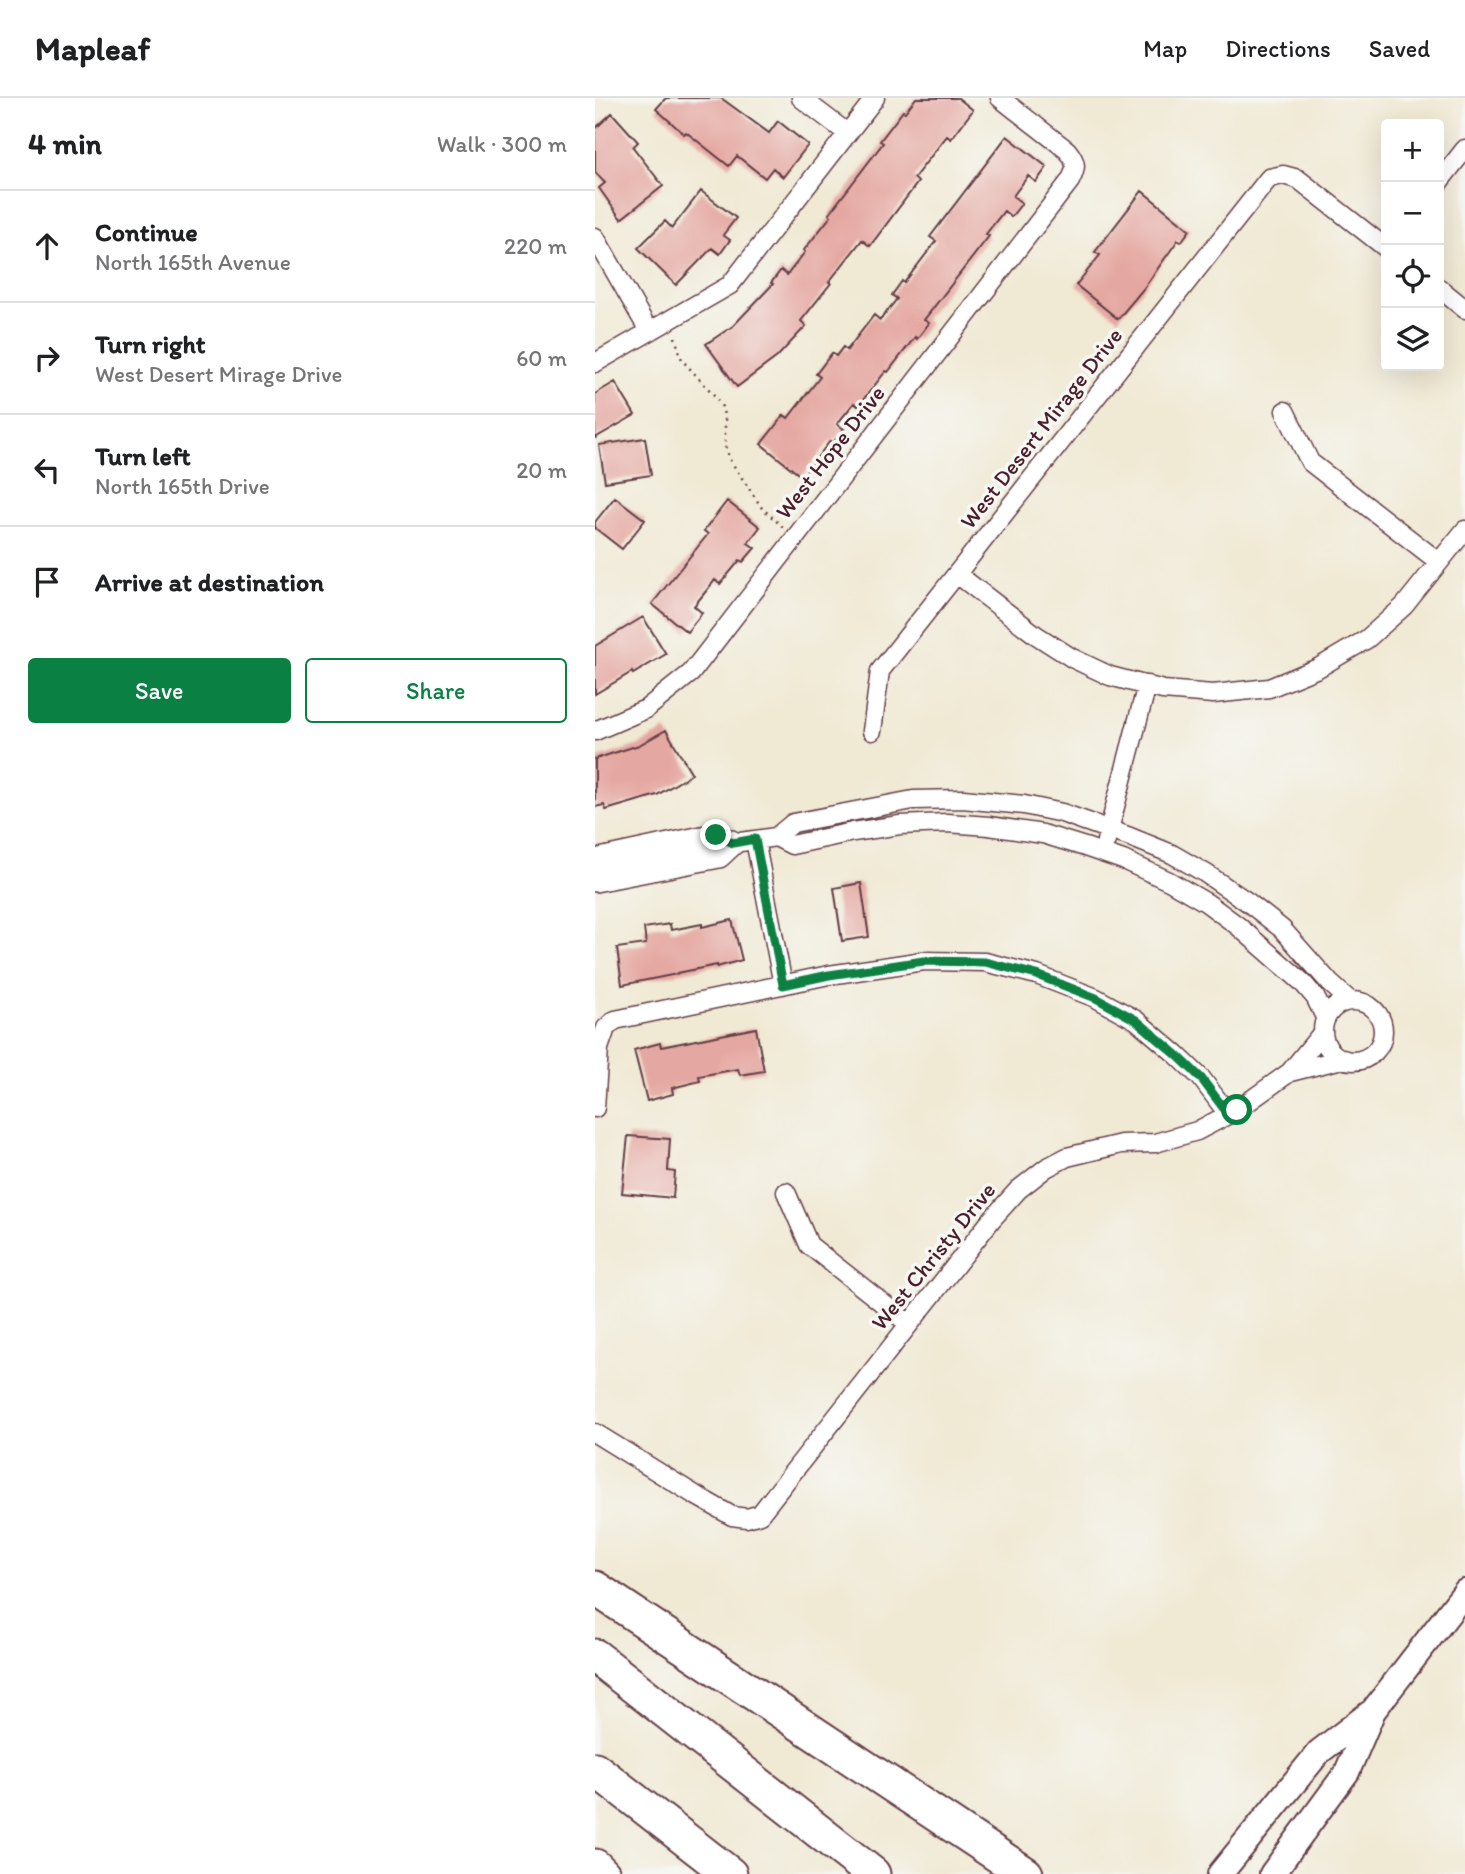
<!DOCTYPE html>
<html lang="en">
<head>
<meta charset="utf-8">
<style>
	body { margin:0; font-family:Itim,sans-serif; background:#f2f2f2; color:#202124 }
	.controls { position:absolute; right:21px; top:21px; display:grid; overflow:hidden; border-radius:7px; box-shadow:0 7px 28px #0002 }
	.controls button { width:63px; height:63px; display:grid; place-items:center; padding:0; border:0; border-bottom:2px solid #e0e0e0; background:#fff; color:#202124; font:35px sans-serif }
	.stop { position:absolute; width:21px; height:21px; margin:-16px; border:5px solid #0b8043; border-radius:50%; background:#fff }
	.stop.end { background:#0b8043; border-color:#fff; box-shadow:0 2px 7px #0008 }
	.list { margin:0; padding:0; list-style:none }
	h2 { display:flex; justify-content:space-between; align-items:center; height:91px; margin:0; padding:0 28px; font-size:30px }
	h2 small { font-size:23px; font-weight:400; color:#757577 }
	.list li { display:grid; grid-template-columns:46px 1fr auto; gap:21px; align-items:center; box-sizing:border-box; height:112px; padding:0 28px; border-top:2px solid #e0e0e0 }
	.list b { display:block; font-size:26px; white-space:nowrap }
	.list p { margin:0; font-size:23px; white-space:nowrap; color:#757577 }
	.list em { font-size:23px; font-style:normal; color:#757577 }
	.actions { display:flex; gap:14px; padding:21px 28px }
	.actions a { flex:1; padding:16px 0; border:2px solid #0b8043; border-radius:7px; text-align:center; font-size:24px; color:#0b8043 }
	.actions .main { background:#0b8043; color:#fff }
	.icon { flex:none; width:38px; height:38px; fill:none; stroke:currentColor; stroke-width:2; stroke-linecap:round; stroke-linejoin:round }
	.map { position:relative; flex:none; width:870px; height:1776px; overflow:hidden }
	header { display:flex; align-items:center; gap:42px; box-sizing:border-box; height:98px; padding:0 35px; background:#fff; border-bottom:2px solid #e0e0e0 }
	header strong { font-size:33px }
	nav { display:flex; gap:38px; margin-inline-start:auto; font-size:24px }
	main { display:flex }
	aside { flex:1; background:#fff }
	.map>svg:first-child { display:block }
	.building { fill:#e5a7a1 }
	.lines { fill:none; stroke-linecap:round; stroke-linejoin:round }
	.minor-casing { stroke:#633d44; stroke-width:21 }
	.tertiary-casing { stroke:#633d44; stroke-width:26 }
	.secondary-casing { stroke:#633d44; stroke-width:28 }
	.motorway-casing { stroke:#633d44; stroke-width:37 }
	.path { stroke:#633d44; stroke-width:2.5; stroke-dasharray:2 5; stroke-linecap:butt }
	.minor { stroke:#fff; stroke-width:18 }
	.tertiary { stroke:#fff; stroke-width:23 }
	.secondary { stroke:#fff; stroke-width:24 }
	.motorway { stroke:#fff; stroke-width:33 }
	.route { stroke:#0b8043; stroke-width:9 }
	.labels { text-anchor:middle; dominant-baseline:central; stroke-width:7; stroke-linejoin:round; paint-order:stroke }
	.street-label { font-size:23px; fill:#4a1f2b; stroke:#f6f6f2 }
</style>
</head>
<body>
<header>
<strong>Mapleaf</strong>
<nav><a>Map</a><a>Directions</a><a>Saved</a></nav>
</header>
<main>
<aside>
<h2>4 min<small>Walk · 300 m</small></h2>
<ul class="list">
<li><svg class="icon" aria-label="ahead" viewBox="0 0 24 24"><path d="M12 20V5M6 11l6-6 6 6"/></svg><div><b>Continue</b><p>North 165th Avenue</p></div><em>220 m</em></li>
<li><svg class="icon" aria-label="right" viewBox="0 0 24 24"><path d="M7 20v-9h11M14 6l5 5-5 5"/></svg><div><b>Turn right</b><p>West Desert Mirage Drive</p></div><em>60 m</em></li>
<li><svg class="icon" aria-label="left" viewBox="0 0 24 24"><path d="M17 20v-9H6M10 6l-5 5 5 5"/></svg><div><b>Turn left</b><p>North 165th Drive</p></div><em>20 m</em></li>
<li><svg class="icon" aria-label="arrive" viewBox="0 0 24 24"><path d="M6 21V4h12l-3 4 3 4H6"/></svg><div><b>Arrive at destination</b></div></li>
</ul>
<div class="actions"><a class="main">Save</a><a>Share</a></div>
</aside>
<div class="map">
<svg width="870" height="1776" viewBox="0 0 870 1776">
	<rect width="100%" height="100%" fill="#f6f6f2"/>
	<filter id="ink" filterUnits="userSpaceOnUse"><feTurbulence type="fractalNoise" baseFrequency=".0143" numOctaves="2"/><feDisplacementMap in="SourceGraphic" scale="14" xChannelSelector="R" yChannelSelector="G"/><feConvolveMatrix kernelMatrix="1 2 1 2 8 2 1 2 1" color-interpolation-filters="sRGB"/></filter>
	<filter id="wash" filterUnits="userSpaceOnUse"><feTurbulence type="fractalNoise" baseFrequency=".00686" numOctaves="4" result="noise"/><feDisplacementMap in="SourceGraphic" scale="28" xChannelSelector="R" yChannelSelector="G"/><feGaussianBlur stdDeviation="1.57" result="paint"/><feColorMatrix in="noise" values="0 0 0 0 0 0 0 0 0 0 0 0 0 0 0 0 0 1.4 0 .05"/><feComposite in="paint" operator="in"/></filter>
	<g filter="url(#wash)">
		<rect width="100%" height="100%" fill="#f0e9d4"/>
		<g id="blocks">
			<!-- building -->
			<path class="building" d="M71 0H126L174 35 183 23 213 47 188 79 178 70 170 80 142 58 134 68 91 34 89 36 61 11Z
				M321 0H363L378 12 356 41 352 38 319 80 323 84 275 148 267 142 234 184 236 185 206 223 211 228 182 259 142 289 111 246 138 228 178 186 176 185 186 172 192 177 210 154 209 152 236 118 234 116 288 45 285 43 308 13 310 14Z
				M17 15 43 44 38 49 68 88 26 121 4 90 10 85 0 74V31Z
				M412 38 452 69 441 84 433 78 418 98 427 105 416 119 409 113 391 136 394 138 329 222 334 225 322 241 320 239 293 274 291 273 263 308 259 305 242 326 249 331 238 345 235 343 207 379 166 346 189 317 193 320 225 279 221 276 237 255 241 258 248 249 252 252 279 217 285 222 302 201 297 197 307 183 309 185 341 143 335 139Z
				M106 93 141 120 128 137 135 142 125 156 117 150 81 187 43 150 70 123 77 130Z
				M547 93 595 132 586 144 583 142 549 190 523 221 481 187 505 157 500 154Z
				M20 284 40 317 0 340V296Z
				M50 340 56 377 10 384 4 347Z
				M20 399 50 422 27 451 0 430V424Z
				M132 403 165 429 153 445 160 450 148 464 145 462 125 486 120 482 99 508 107 515 92 534 57 506 113 436 109 433Z
				M48 519 71 556 38 576 37 574 0 596V548Z
				M71 632 97 676 62 697 11 712 9 707 0 709V661L44 647Z
				M266 785 274 839 247 843 239 790Z
				M137 822 147 862 122 869V867L82 875V876L27 887 22 850 51 846 49 830 75 826 76 832 107 826V829Z
				M161 930 169 973 145 977 143 971 104 978 105 983 77 990 78 996 52 1003 39 952 65 945 66 949Z
				M33 1038 75 1041 73 1073 80 1074 78 1100 27 1095Z"/>
		</g>
	</g>
	<g filter="url(#ink)">
		<use href="#blocks" fill-opacity="0" stroke="#633d44" stroke-width="2"/>
		<g class="lines">
			<defs>
				<path id="minor" d="M206 0 252 35
					M844 84 870 51
					M0 139 54 233
					M844 190 870 211
					M0 265 135 187 280 0
					M690 313 715 364 844 464
					M362 476 441 537 477 560 515 578 568 592 618 596 674 590 723 570 772 541 809 508 870 432
					M0 633 51 611 96 575 475 83C482 70 482 64 472 52L405 0
					M277 633 285 573 674 80 688 77 703 81 791 150
					M181 739 197 747 258 734 305 727 352 725 394 728 448 736 490 749 528 762 574 783 612 805 643 828 707 884 720 899 730 919
					M160 742 188 887
					M511 743 552 587
					M138 745 181 739 198 725 318 702 368 701 429 707 467 715 535 739 577 756 610 775 654 805 687 831 735 885 754 902
					M728 933a30 30 0 1 1 60 0a30 30 0 1 1-60 0Z
					M695 974 747 961
					M0 1010 4 950 11 930 20 922 234 877 329 863 390 864 442 877 501 900 541 922 582 957 606 980 633 1016
					M191 1094 214 1147 314 1226
					M0 1335 100 1397 137 1418 152 1420 165 1416 397 1121 423 1092 451 1070 472 1059 526 1046 560 1045 602 1033 642 1012 695 974 728 934"/>
				<path id="tertiary" d="M0 763 121 737 138 745 124 758 0 782"/>
				<path id="secondary" d="M625 1776 724 1654 775 1615
					M677 1776 752 1674 778 1613 870 1494"/>
				<path id="motorway" d="M0 1490 431 1776
					M0 1558 278 1776
					M0 1671 135 1776
					M0 1768 8 1776"/>
			</defs>
			<!-- minor casing -->
			<use href="#minor" class="minor-casing"/>
			<!-- tertiary casing -->
			<use href="#tertiary" class="tertiary-casing"/>
			<!-- secondary casing -->
			<use href="#secondary" class="secondary-casing"/>
			<!-- motorway casing -->
			<use href="#motorway" class="motorway-casing"/>
			<!-- path -->
			<path class="path" d="M80 239 87 262 120 298 127 309 130 321V348L135 362 167 410 189 430"/>
			<!-- minor -->
			<use href="#minor" class="minor"/>
			<!-- tertiary -->
			<use href="#tertiary" class="tertiary"/>
			<!-- secondary -->
			<use href="#secondary" class="secondary"/>
			<!-- motorway -->
			<use href="#motorway" class="motorway"/>
		</g>
	</g>
	<g class="lines" filter="url(#ink)">
		<!-- route -->
		<path class="route" d="M121 737 138 745 160 741 188 887 234 877 329 863 390 864 442 877 501 900 541 922 582 957 606 980 633 1016 642 1012"/>
	</g>
	<g class="labels">
		<!-- street labels -->
		<g class="street-label">
			<text transform="translate(446 330) rotate(-52)">West Desert Mirage Drive</text>
			<text transform="translate(235 354) rotate(-52)">West Hope Drive</text>
			<text transform="translate(338 1158) rotate(-51)">West Christy Drive</text>
		</g>
	</g>
</svg>
<div class="controls">
<button>+</button>
<button>−</button>
<button><svg class="icon" aria-label="locate" viewBox="0 0 24 24"><circle cx="12" cy="12" r="6"/><path d="M12 2v4M12 18v4M2 12h4M18 12h4"/></svg></button>
<button><svg class="icon" aria-label="layers" viewBox="0 0 24 24"><path d="M12 4l9 5-9 5-9-5zM3 14l9 5 9-5"/></svg></button>
</div>
<div class="stop" style="left:642px;top:1012px"></div>
<div class="stop end" style="left:121px;top:737px"></div>
</div>
</main>
</body>
</html>
